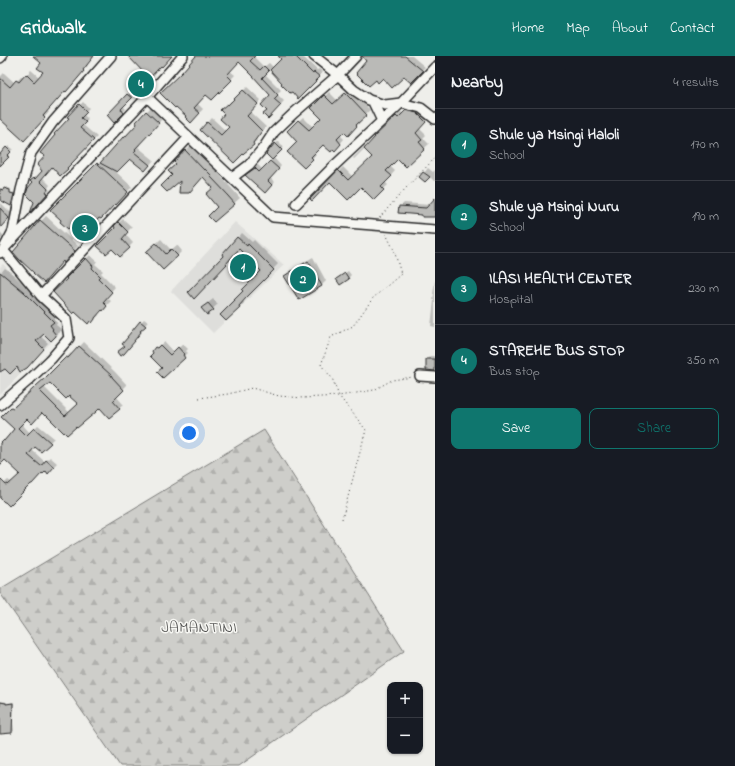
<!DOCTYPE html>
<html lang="en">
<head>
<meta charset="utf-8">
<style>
	body { margin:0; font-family:"Indie Flower",sans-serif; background:#242831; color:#f1f3f6 }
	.controls { position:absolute; right:12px; bottom:12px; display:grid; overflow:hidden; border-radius:8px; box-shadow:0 1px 3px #0004 }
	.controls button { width:36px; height:36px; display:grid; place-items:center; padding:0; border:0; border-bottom:1px solid #363941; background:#171b24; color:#f1f3f6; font:20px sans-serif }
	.you { position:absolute; left:189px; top:377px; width:14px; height:14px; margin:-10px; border:3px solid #fff; border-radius:50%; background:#1a73e8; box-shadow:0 0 0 6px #1a73e833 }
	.badge { display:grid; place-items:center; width:26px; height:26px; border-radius:50%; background:#0f766e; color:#fff; font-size:13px; font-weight:700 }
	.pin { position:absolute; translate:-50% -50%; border:2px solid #fff; box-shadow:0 1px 4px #0006 }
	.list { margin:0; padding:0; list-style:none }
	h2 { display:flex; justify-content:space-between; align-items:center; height:52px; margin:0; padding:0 16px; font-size:17px }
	h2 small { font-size:13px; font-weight:400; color:#9ea1a6 }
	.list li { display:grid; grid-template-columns:26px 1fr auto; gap:12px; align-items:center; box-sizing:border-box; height:72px; padding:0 16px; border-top:1px solid #363941 }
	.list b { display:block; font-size:15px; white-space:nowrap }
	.list p { margin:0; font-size:13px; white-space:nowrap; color:#9ea1a6 }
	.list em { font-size:13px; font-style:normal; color:#9ea1a6 }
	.actions { display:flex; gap:8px; padding:12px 16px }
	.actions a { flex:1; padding:9px 0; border:1px solid #0f766e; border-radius:8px; text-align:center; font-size:14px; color:#0f766e }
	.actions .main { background:#0f766e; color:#fff }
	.map { position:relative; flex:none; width:435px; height:710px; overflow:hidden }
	header { display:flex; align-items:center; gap:24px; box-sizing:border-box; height:56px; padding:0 20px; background:#0f766e; color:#fff }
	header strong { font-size:19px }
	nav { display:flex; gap:22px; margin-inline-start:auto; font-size:14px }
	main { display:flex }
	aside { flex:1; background:#171b24 }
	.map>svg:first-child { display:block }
	.built { fill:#dededb }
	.forest { fill:url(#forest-firs); stroke:#7c7c7a }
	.shadow { fill:#0003; fill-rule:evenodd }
	.building { fill:#babab7; stroke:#2b2b2b; fill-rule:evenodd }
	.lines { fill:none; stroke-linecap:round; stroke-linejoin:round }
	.minor-casing { stroke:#2b2b2b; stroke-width:12 }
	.path { stroke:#2b2b2b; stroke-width:1; stroke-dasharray:1 3; stroke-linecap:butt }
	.minor { stroke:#f6f6f2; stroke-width:9 }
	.labels { text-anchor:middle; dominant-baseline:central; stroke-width:3; stroke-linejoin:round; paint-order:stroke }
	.park-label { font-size:16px; fill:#545453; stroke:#f6f6f2 }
</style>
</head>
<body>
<header>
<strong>Gridwalk</strong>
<nav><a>Home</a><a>Map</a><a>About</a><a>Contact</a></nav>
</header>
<main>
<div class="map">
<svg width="435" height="710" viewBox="0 0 435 710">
	<defs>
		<pattern id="forest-firs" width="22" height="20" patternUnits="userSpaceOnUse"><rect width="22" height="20" fill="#cececa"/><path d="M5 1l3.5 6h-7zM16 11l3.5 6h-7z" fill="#b1b1ae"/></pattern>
	</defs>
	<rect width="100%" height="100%" fill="#eeeeea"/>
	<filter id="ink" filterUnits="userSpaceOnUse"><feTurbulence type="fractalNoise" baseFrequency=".025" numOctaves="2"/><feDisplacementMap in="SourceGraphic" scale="8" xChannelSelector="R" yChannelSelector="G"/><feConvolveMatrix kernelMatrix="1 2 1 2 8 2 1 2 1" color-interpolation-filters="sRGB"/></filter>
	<g filter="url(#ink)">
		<!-- built -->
		<path class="built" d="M91 155 102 166 82 186 73 173Z
			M235 166 284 209 213 277 171 235Z
			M3 208 64 273 0 339V211Z"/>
		<!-- forest -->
		<path class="forest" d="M264 374 404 595 239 710H120L0 537V533Z"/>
		<!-- shadow -->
		<path class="shadow" d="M39 0H94L87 8 88 9 70 30 65 34 47 55 49 56 29 79 0 61V21L4 17 15 27 22 20 24 22 31 14 39 21 44 16 42 7Z
			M130 0H171L161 9 123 50 126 53 114 66 108 59 131 36H132L138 30 147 18Z
			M197 0H254V1L264 11 269 7 273 11 282 3 279 0H302L317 14 319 13 323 16 298 41 270 13 265 18 281 34 277 38 284 45 268 62V55L272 39 239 4 230 15 235 19 212 43 206 38 197 47 203 53 191 66 184 16Z
			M363 0H412L425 11 411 26 404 20 368 5Z
			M247 31 261 44 250 56 266 71 256 83 257 84 253 88 201 74 212 62 226 75 230 71 226 58 222 54 231 45 233 46Z
			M349 34 356 39 370 54 359 64 360 66 352 75H344L340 79 344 83 338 90 323 87 314 97 316 98 304 111 299 86 288 75 303 61 313 71 322 62 313 52 329 36 338 45Z
			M83 46 89 52 83 58 88 63 82 68 97 81 74 103 69 108 70 110 61 119 52 110 42 121 50 129 48 132 50 134 33 152 35 145 34 127 32 125 38 119 39 120 44 115 46 100 70 62 68 61Z
			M151 51 163 62 139 87 140 89 138 91 154 104 145 114 130 101 113 113 132 131 116 147H115L99 161 90 165 79 161 62 164 52 154 103 104 128 77 129 78 139 68 137 66Z
			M411 51 430 61 419 72 426 79 423 82 429 88 406 109 398 101 390 110 395 115 385 126 388 129 374 142 361 130 331 125 311 143 343 111 353 121 374 101 364 93 354 103 353 102 364 91 366 92 375 81 401 56 403 58Z
			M278 85 284 91 273 101 281 110 270 122 275 126 268 133 250 116 258 109 263 114 273 103 268 98Z
			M191 89 210 109 211 108 217 114 216 115 233 134 240 142 214 165 218 151 214 132 204 120 181 122 173 119 177 108 175 106Z
			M9 90 13 93 8 97 10 98 0 109V99Z
			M428 112 433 116 435 114V126L429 120 425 125 421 121Z
			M6 131 11 133 10 136 15 137 12 147 11 148 0 143V133L1 132 5 133Z
			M435 144V160L400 151 404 147 430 149Z
			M0 146 12 158 0 171Z
			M46 160 78 190 64 205 41 165Z
			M123 163 132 171 125 178 133 187 120 200 117 172 115 170Z
			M0 176 4 180 0 184Z
			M242 177 252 186 254 184 278 208 251 236 243 245 244 247 226 264 263 215 239 191 230 202 231 203 194 241 238 182Z
			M161 183 171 194 177 189 182 195 164 213 147 196Z
			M90 199 97 205 95 208 103 215 101 217 115 231 106 241 111 245 103 253H102L98 258 99 259 92 266 69 223 73 216Z
			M313 201 326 225 322 229 285 220 290 215Z
			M5 212 29 231 58 260 54 264 57 267 56 269 61 273 60 274V275L51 284 44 276 40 280 48 287 32 305 17 310 5 312 0 315V218Z
			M348 215 351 219 348 222 337 223Z
			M435 224V271L431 270 434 244H433L434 238H433Z
			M213 243 218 248 207 258 202 252Z
			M144 263 148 266 142 272 144 273 126 294 118 296 126 289 128 280Z
			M84 286 115 316 127 329 116 340 123 348 109 361 100 351 77 371 42 355 27 362 21 367 30 377 38 369 54 382 41 395 36 390 32 394 45 406 50 401 57 407 52 412 42 416 0 440V431L8 424 11 426 12 425 13 426 21 418 6 402 0 407V388L7 381H8L16 373 3 361 16 348 17 349 46 322 71 297 72 299ZM50 325 69 339 79 348 70 357 44 331Z
			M165 286 174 296 183 288 188 293 186 295 188 297 163 321V312L153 295 160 288 161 289Z
			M430 300H435V314L427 313V303Z
			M0 645 7 646V647L14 646 13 667 14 675 12 676 0 677Z"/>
		<!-- building -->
		<path class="building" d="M33 0H94L83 14 84 15 66 36 65 35 43 60 45 62 24 85 0 63V22L10 31 16 24 19 26 26 18 34 26 43 16 37 12 41 7Z
			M128 0H172L162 11 161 10 139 33 135 29 145 18Z
			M196 0H255L250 5 260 14 264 10 269 15 262 22 278 39 274 43 281 49 268 63 263 58 267 55 261 49 270 39 253 20 239 6 227 19 232 24 212 44 206 39 194 52 200 57 191 67 185 61 186 60 176 51 175 52 160 37 182 16Z
			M278 0H295L313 18 314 16 320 21 298 43 292 36 290 37 281 28 282 27 270 14 281 3Z
			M362 0H405L423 15 411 27 404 21 392 32 383 22 378 27 376 24 369 30 356 17 366 5Z
			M243 34 258 48 247 60 262 75 253 87 254 89 244 97 234 107 200 74 207 66 221 79 229 71 220 63 224 58 220 54 227 48 228 49Z
			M345 37 351 43V42L367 59 356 69 357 70 348 80 344 76 337 83 341 88 335 95 333 93 331 96 323 89 311 101 313 103 304 112 287 96 297 86 287 75 298 64 309 74 321 62 311 52 324 39 333 48Z
			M127 38 132 42 121 53 124 57 114 67 107 59Z
			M79 48 87 56 81 62 86 66 80 72 94 84 72 107 67 112 68 113 60 120 52 111 40 125 48 133 46 136 48 137 30 157 34 146 26 138 28 132 32 127 30 125 34 122 35 123 42 115 37 109 45 100 40 97 55 79 54 78 69 62 67 61Z
			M406 54 417 57 426 66 416 77 422 84 419 86 425 93 406 111 398 103 386 115 392 120 381 131 384 134 374 144 361 131 348 144 330 126 312 145 310 143 338 114 348 124 372 101 364 93 375 81H374L396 60 398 62Z
			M146 55 159 67 151 76 135 93 136 94 134 96 150 109 145 115 130 103 117 116 100 107 123 81 124 82 137 68 136 66Z
			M275 87 282 94 272 104 266 98Z
			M6 91 11 96 7 100 9 101 0 110V98Z
			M185 94 204 114 205 113 212 120 211 121 229 140H228L235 148 214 166 208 160 217 151 206 138 213 132 203 121 189 137H179L180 125 167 136 161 130 172 119 168 115 176 108 174 106Z
			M270 105 279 113 268 125 272 129 265 137 245 119 255 112 259 116Z
			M97 107 128 136 116 149 115 148 101 163 99 162 93 169 90 166 85 170 79 163 68 173 60 166 61 164 50 154Z
			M423 116 430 121 425 126 419 121Z
			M4 132 10 134V137L14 138 11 150 0 144V133L3 134Z
			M435 142V161H422V159L398 157 399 150 426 152Z
			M0 152 9 162 0 172Z
			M40 164 75 195 64 207 63 205 44 227 33 217H34L19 203 13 196Z
			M118 166 128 176 122 183 130 192 120 201 112 193 106 198 97 190 115 172 114 170Z
			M237 181 247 190 248 188 274 214 246 242 239 250 240 252 226 265 220 259 235 244H234L243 235 242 234 261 215 239 193 226 208H227L194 243 188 236 223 200 222 198Z
			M156 187 166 198 171 193 178 200 163 214 146 196Z
			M86 202 93 210 92 212 100 220 98 222 112 236 103 246 107 250 103 255 102 254 95 262V263L92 267 90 265 88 268 75 256 73 258 53 236 67 223 66 222Z
			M308 205 322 230 299 244 284 220Z
			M0 216 24 236 54 266 50 269 53 273 52 274 56 279V280L51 285 44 278 36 285 44 293 27 312 20 316 17 311 10 318 5 313 0 316Z
			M345 217 349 223 340 229 336 223Z
			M208 247 214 254 207 259 201 252Z
			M140 265 146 270 140 275 141 276 134 285H135L124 298 120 300 117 296 125 290 122 288 128 281H127Z
			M160 289 170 299 178 291 184 298 183 299 185 302 163 322 157 316 162 312 150 300 153 297 152 295 155 291 157 292Z
			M79 290 112 320V321L124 334 113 345 120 353 109 362 100 352 96 356 77 372 76 371 67 379 64 376V377L46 359 45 360 42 357 32 368 27 363 18 372 26 380 34 372 51 387 41 396 35 391 28 399 41 410 46 404 54 411 48 418 46 415 43 418 42 417 32 428H31L9 450 5 446H4L0 442V423L6 429 8 428V429L20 418 5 404 0 409V387L3 384 4 385 14 373 1 361 11 351 13 352 36 330 45 322 66 301 68 302ZM50 327 66 343 69 340 78 348 65 360 40 335Z
			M426 303H435V315L426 314Z
			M0 646 6 647V648L13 647 12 677 0 678Z"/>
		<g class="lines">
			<defs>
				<path id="minor" d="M314 0 338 19 356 0
					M0 2 2 0
					M147 41 183 0
					M373 46 382 65
					M232 122 249 109 264 91 274 76 294 57 338 19 354 34 369 44 385 49 401 47 421 52 435 63
					M296 148 335 109 401 47 435 11
					M0 197 147 41 273 161 435 174
					M41 240 189 81
					M420 320 435 321
					M0 349 29 324 51 303 69 282 66 263 41 240 3 194 13 175 21 134 31 97 53 66 111 0"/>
			</defs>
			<!-- minor casing -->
			<use href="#minor" class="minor-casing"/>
			<!-- path -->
			<path class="path" d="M380 162V161L406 132 435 102
				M199 342 228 338 252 332 279 340 303 342 339 340 374 334 392 324 413 321
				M342 463 366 374 355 360 339 340 332 322 321 309 331 281 353 270 373 242 401 218 394 194 386 178"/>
			<!-- minor -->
			<use href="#minor" class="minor"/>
		</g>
	</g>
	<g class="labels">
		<!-- park labels -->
		<g class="park-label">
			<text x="199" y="572">JAMANTINI</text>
		</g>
	</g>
</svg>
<div class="controls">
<button>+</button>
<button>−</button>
</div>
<div class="you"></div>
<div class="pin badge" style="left:243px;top:211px">1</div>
<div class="pin badge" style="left:303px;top:223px">2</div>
<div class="pin badge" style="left:85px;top:172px">3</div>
<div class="pin badge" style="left:141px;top:28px">4</div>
</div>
<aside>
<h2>Nearby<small>4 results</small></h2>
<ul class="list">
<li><span class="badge">1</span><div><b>Shule ya Msingi Haloli</b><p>School</p></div><em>170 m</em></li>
<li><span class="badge">2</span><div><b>Shule ya Msingi Nuru</b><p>School</p></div><em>190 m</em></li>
<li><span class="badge">3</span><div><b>ILASI HEALTH CENTER</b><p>Hospital</p></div><em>230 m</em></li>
<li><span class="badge">4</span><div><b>STAREHE BUS STOP</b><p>Bus stop</p></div><em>350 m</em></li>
</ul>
<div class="actions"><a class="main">Save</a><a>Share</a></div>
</aside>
</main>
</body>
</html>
